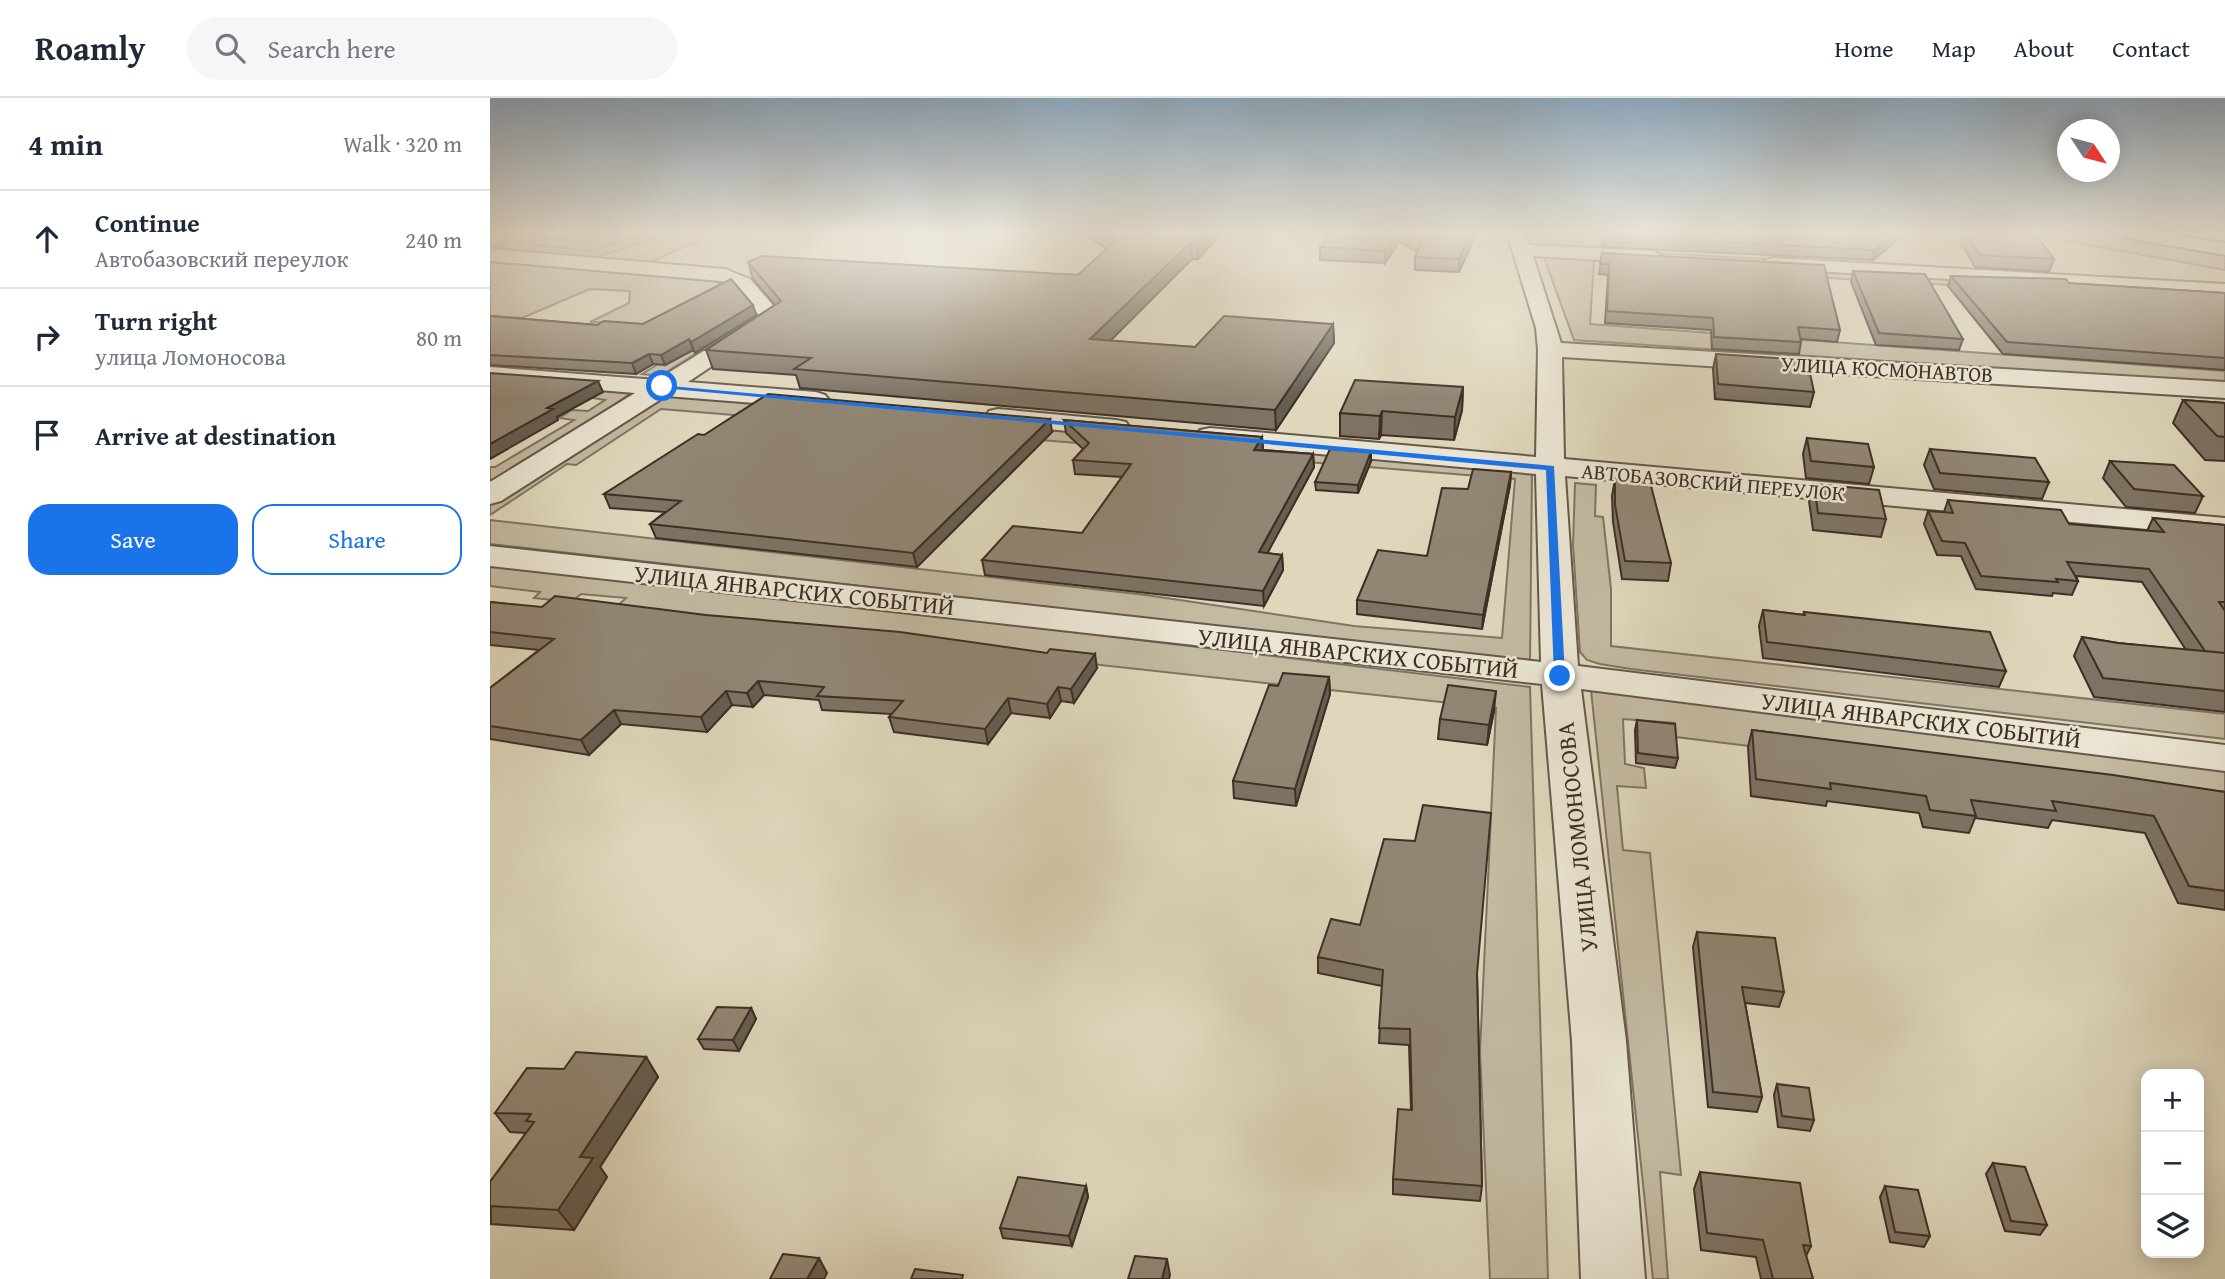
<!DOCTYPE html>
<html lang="en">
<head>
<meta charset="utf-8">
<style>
	body { margin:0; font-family:"Gentium Book Plus",serif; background:#f6f6f7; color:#1f2937 }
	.controls { position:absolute; right:21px; bottom:21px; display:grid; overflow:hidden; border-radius:14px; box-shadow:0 4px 18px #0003 }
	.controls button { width:63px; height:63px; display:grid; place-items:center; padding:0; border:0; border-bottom:2px solid #e0e1e3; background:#fff; color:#1f2937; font:35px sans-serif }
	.compass { position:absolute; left:1567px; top:21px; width:63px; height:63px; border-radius:50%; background:#fff; box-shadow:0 4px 18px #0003; rotate:126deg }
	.stop { position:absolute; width:21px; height:21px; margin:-16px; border:5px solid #1a73e8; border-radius:50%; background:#fff }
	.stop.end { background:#1a73e8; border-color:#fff; box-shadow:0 2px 7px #0008 }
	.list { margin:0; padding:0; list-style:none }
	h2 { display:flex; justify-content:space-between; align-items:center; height:91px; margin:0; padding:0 28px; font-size:30px }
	h2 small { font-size:23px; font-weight:400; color:#747a83 }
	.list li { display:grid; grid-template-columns:46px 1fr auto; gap:21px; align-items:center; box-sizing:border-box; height:98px; padding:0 28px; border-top:2px solid #e0e1e3 }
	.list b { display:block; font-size:26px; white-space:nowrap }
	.list p { margin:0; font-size:23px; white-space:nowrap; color:#747a83 }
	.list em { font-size:23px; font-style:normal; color:#747a83 }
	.actions { display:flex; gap:14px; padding:21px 28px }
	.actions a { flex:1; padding:16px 0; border:2px solid #1a73e8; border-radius:21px; text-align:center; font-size:24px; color:#1a73e8 }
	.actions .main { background:#1a73e8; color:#fff }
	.icon { flex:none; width:38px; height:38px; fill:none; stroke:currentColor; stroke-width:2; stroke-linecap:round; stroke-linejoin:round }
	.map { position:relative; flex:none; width:1735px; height:1181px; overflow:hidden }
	header { display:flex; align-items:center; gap:42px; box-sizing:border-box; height:98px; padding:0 35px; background:#fff; border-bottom:2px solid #e0e1e3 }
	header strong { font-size:33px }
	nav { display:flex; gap:38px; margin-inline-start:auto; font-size:24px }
	.search { width:490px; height:63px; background:#f6f6f7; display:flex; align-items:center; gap:18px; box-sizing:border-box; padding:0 24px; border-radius:38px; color:#747a83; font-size:26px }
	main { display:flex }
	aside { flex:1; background:#fff }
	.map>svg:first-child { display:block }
	.green { fill:#c3baa2; stroke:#807464; stroke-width:2 }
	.water { fill:#a89e89; stroke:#7e7261; stroke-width:2 }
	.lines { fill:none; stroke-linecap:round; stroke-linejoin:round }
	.shore { stroke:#736657; stroke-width:2 }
	.street-casing { stroke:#66594b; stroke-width:4 }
	.secondary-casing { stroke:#3e2f25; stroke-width:4 }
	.street { fill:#eae5d3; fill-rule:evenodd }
	.secondary { fill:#eae5d3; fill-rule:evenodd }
	.wall { fill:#7d7364; stroke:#3e2f25; stroke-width:2 }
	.shaded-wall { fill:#665e51; stroke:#3e2f25; stroke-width:2 }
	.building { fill:#918674; stroke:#3e2f25; stroke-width:2 }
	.route { fill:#1a73e8 }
	.labels { text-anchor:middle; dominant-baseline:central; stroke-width:5; stroke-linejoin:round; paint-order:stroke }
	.far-street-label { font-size:21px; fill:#3e2f25; stroke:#eae5d3 }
	.street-label { font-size:24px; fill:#3e2f25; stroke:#eae5d3 }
</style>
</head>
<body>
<header>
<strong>Roamly</strong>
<div class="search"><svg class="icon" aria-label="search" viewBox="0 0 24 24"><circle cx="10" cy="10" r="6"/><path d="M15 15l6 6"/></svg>Search here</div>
<nav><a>Home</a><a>Map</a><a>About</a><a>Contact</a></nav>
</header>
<main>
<aside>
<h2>4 min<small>Walk · 320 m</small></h2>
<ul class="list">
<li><svg class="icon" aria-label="ahead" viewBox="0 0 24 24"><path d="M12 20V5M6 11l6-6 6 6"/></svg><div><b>Continue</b><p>Автобазовский переулок</p></div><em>240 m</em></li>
<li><svg class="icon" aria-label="right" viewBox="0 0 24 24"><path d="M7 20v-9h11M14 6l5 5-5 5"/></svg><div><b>Turn right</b><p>улица Ломоносова</p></div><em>80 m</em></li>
<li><svg class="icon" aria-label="arrive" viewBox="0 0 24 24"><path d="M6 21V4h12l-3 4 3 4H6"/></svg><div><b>Arrive at destination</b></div></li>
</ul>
<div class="actions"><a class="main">Save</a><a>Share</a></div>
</aside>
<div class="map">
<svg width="1735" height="1181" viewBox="0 0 1735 1181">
	<rect width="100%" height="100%" fill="#ded7bc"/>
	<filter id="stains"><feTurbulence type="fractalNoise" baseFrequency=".00286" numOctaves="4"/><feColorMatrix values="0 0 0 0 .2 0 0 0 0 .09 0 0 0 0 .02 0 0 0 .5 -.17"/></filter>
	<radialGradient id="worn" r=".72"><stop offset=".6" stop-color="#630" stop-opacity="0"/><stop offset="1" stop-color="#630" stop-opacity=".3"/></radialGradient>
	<!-- green -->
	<path class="green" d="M185 135H225L152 168 0 153V149L100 161Z
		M1046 135H1112L1111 152 1735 186V190L1052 152Z
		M1557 135H1610L1735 157V172L1555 139Z
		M1053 157 1593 187H1459L1131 168V165L1104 163 1100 226 1735 273V286L1084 242Z
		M0 161 222 182 238 189 267 217 170 278 152 276 226 230 100 224 139 205 140 193 100 191 32 220 0 218Z
		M17 285 146 292 0 389V369H5L84 322 69 320 82 312 98 313 115 302Z
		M173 295 1042 372 1040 564 0 446V422L656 497 864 528 1012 540 1025 381 171 311 86 367 77 366 0 417V407Z
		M1085 385 1106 387 1105 418 1113 419 1121 491V548L1735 616V641L1141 571 1110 566 1097 562 1090 554 1083 447Z
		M0 464 1040 589 1058 1181H1000L990 953 1006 610 509 556 126 509 136 500 91 496 81 504 44 500 50 494 0 488Z
		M1101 592 1735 670V706L1186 639 1185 625 1133 621 1135 666 1154 670 1156 690 1127 688 1133 752 1160 755 1191 1077 1170 1074 1178 1181H1163Z"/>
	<!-- water -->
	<path class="water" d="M28 135H185L100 161 0 149Z"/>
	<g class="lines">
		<!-- shore -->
		<path class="shore" d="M28 135 30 145 100 153 161 135
			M37 135 40 138 98 144 131 135"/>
		<defs>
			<path id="street" d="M1017 135H1035L1039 147 1163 153 1173 159 1163 165 1043 158 1071 245 1735 284V300L1072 259 1074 361 1735 420V438L1075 378 1088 568 1735 647V673L1091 591 1136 943 1155 1181H1091L1082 943 1052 586 0 468V448L1051 564 1046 376 720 346 710 344 706 338 710 332 720 330 1046 359 1048 251 1046 230Z
				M0 151 235 171 260 181 294 220 198 284 326 294 335 297 339 302 335 307 326 310 176 298 11 403 0 406V384L145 295 0 283V269L167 282 270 218 246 189 231 183 0 163Z
				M1283 160 1735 186V198L1276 170 1273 166 1276 162Z
				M508 311 626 322 636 324 640 330 636 336 626 338 499 325 495 319 499 313Z"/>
			<path id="secondary" d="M1633 135H1672L1735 145V157L1642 141Z"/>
		</defs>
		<!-- street casing -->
		<use href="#street" class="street-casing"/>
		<!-- secondary casing -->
		<use href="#secondary" class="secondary-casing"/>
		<!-- street -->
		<use href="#street" class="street"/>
		<!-- secondary -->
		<use href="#secondary" class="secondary"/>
	</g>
	<!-- wall -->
	<path class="wall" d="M592 135H731L708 161H702L620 243 705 249 843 226 844 245 786 332 310 290 306 277 223 271 216 252 285 207 263 181 258 164 588 177 617 151Z
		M841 135H986L969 174 925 172V159L927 154 909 144 895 165 830 162V149Z
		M1115 135H1416L1383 162 1113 149Z
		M1473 135H1522L1564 161 1559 174 1485 169 1470 144Z
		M1112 155 1350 232 1347 244 1311 241V244L1309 256 1222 251 1221 232 1115 225 1118 177 1109 176Z
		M1363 173 1473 241 1469 252 1386 247 1361 184Z
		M1461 178 1735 195V272L1513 256 1458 188Z
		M266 217 205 255 203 252 175 267 163 266 146 276 0 267V218L107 227 153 226Z
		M1226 256 1324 294 1320 309 1225 301 1223 271Z
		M973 289 972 312 964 342 891 337 889 341 850 338V315Z
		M1693 302 1735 305V363L1715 362 1683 325Z
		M574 322 772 339 773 352 823 356 824 369 777 455 792 457 793 472 774 508 495 477 492 462 592 435 632 379 585 376 583 362 593 351 576 335Z
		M562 334 427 469 166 440 160 426 175 414 120 410 114 396 214 337Z
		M1317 340 1384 369 1379 386 1316 380 1313 356Z
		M1440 351 1559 384 1552 401 1444 391 1434 367Z
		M881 363 868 395 826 392 825 384Z
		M1620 363 1713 398 1705 415 1636 409 1613 380Z
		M1021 374 1020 387 992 531 867 516V502L937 458 978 391Z
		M1125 381 1181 465 1178 483 1132 481 1123 424 1122 398Z
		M1324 386 1396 421 1391 439 1323 432 1319 403Z
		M1458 402 1579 426 1657 433 1663 420 1735 427V614L1604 599 1584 558 1592 539 1628 545 1696 552 1652 484 1586 478 1588 483 1582 497 1563 495 1562 498 1486 491 1471 458 1447 457 1434 426 1438 413 1454 414Z
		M0 504 607 570 584 605 571 603 560 620 521 615 498 646 404 634 399 619 402 616 332 612 329 602 274 597 263 609 242 607 217 634 131 626 99 657 0 641V590L49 552 0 547Z
		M1273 512 1313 517 1314 514 1516 573 1509 589 1273 560 1269 528Z
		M839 579 840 596 806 708 744 700 743 683 788 588Z
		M1004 613 997 647 948 641 950 621Z
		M1147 622 1188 660 1185 670 1146 665 1145 632Z
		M1262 632 1735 694V812L1688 805 1655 735 1562 722 1558 730 1485 720 1479 735 1433 729 1429 715 1337 703 1336 708 1261 698 1258 649Z
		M1207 834 1294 894 1289 909 1255 905 1272 999 1267 1014 1218 1009 1203 849Z
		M828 859 987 876 992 1088 990 1103 903 1096V1081L921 1012 919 947 889 945 892 888 828 875Z
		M261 910 266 921 249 953 214 951 208 941Z
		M156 959 168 979 110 1069 117 1079 84 1132 1 1126 0 1084 36 1035 20 1034 5 1015 74 971Z
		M1287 986 1324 1022 1320 1033 1288 1029 1284 997Z
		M1503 1065 1557 1127 1550 1137 1515 1133 1496 1076Z
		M1210 1074 1321 1148 1316 1158 1323 1181H1271L1266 1159 1211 1152 1204 1091Z
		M596 1088 598 1099 582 1148 513 1140 510 1130Z
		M1395 1088 1440 1138 1434 1149 1400 1144 1390 1099Z"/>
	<!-- shaded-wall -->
	<path class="shaded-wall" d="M716 135H731L708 161 707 145Z
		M907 135H909V144L895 165V153Z
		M981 135H986L969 174V161Z
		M1407 135H1416L1383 162 1385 152Z
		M700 145 702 161 603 260 600 241Z
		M263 207 266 217 205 255 201 244Z
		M843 226 844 245 786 332 785 312Z
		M199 241 203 252 175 267 171 257Z
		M159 256 163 266 146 276 142 265Z
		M108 283 113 294 67 319 68 322 0 361V346L57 310Z
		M973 289 972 312 964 342 965 319Z
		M892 313 891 337 889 341 890 318Z
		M560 321 562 334 427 469 423 455Z
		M772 339 773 353 764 352Z
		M881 354V363L868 395V387Z
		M823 356 824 369 770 469 769 454Z
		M1021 374 1020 387 992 531 993 517Z
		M792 457 793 472 774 508 773 493Z
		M605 556 607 570 584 605 581 591Z
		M839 579 840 596 806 708 805 691Z
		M268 583 274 597 263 609 257 595Z
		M568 589 571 603 560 620 557 606Z
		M236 593 242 607 217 634 211 619Z
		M1006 593 1004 613 997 647 999 627Z
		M518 600 521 615 498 646 495 631Z
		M124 612 131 626 99 657 91 642Z
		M261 910 266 921 249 953 243 942Z
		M156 959 168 979 110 1069 117 1079 84 1132 68 1112 90 1059Z
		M596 1088 598 1099 582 1148 579 1138Z
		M329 1160 337 1175 334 1181H317Z
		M677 1161 680 1177 679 1181H672Z"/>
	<!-- building -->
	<path class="building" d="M615 135H716L707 145H700L600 241 705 249 734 218 843 226 785 312 304 271 321 260 216 252 291 203 258 164 272 158 588 177 626 142Z
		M841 135H907L895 153 830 149Z
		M913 135H981L969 161 925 159 932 144Z
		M1115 135H1407L1385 152 1114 138Z
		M1476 135H1522L1545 136 1564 161 1489 157Z
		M1112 155 1334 167 1350 232 1308 229 1311 244 1224 239 1223 220 1117 213 1119 166H1110Z
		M1363 173 1435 176 1473 241 1389 235Z
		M1461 178 1576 181 1579 185 1735 195V260L1517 244Z
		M241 181 263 207 201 244 199 241 171 257 159 256 142 265 0 257V218L107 227 114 223 153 226Z
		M1226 256 1317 262 1324 294 1228 286Z
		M0 275 108 283 57 310 63 311 0 346Z
		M865 282 973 289 965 319 892 313 890 318 850 315Z
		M278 296 560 321 423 455 160 426 191 403 114 396 208 336 214 337Z
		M1693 302 1735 305V339L1727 338Z
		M574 322 772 339 764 352 823 356 769 454 792 457 773 493 492 462 523 428 592 435 641 366 583 362 599 345Z
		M1317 340 1378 346 1384 369 1321 363Z
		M840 351 881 354 868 387 825 384Z
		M1440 351 1545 360 1559 384 1450 375Z
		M1620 363 1684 367 1713 398 1644 391Z
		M983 371 1021 374 993 517 867 502 888 452 937 458 952 390 978 391Z
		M1125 381 1160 384 1181 465 1135 463 1125 407Z
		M1324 386 1389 392 1396 421 1328 415Z
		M1458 402 1571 412 1579 426 1674 434 1663 420 1735 427V504H1729L1735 513V555L1715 553 1659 471 1577 464 1588 483 1566 481 1568 484 1491 478 1475 445 1452 443 1438 413 1463 415Z
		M65 498 216 517 410 534 557 555 560 551 605 556 581 591 568 589 557 606 518 600 495 631 399 619 413 603 327 598 334 589 268 583 257 595 236 593 211 619 124 612 91 642 0 628V590L64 541 0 534V504L52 509Z
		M1273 512 1315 517 1314 514 1500 534 1516 573 1277 544Z
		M1592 539 1628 545 1735 555V593L1613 580Z
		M793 575 839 579 805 691 743 683 779 587 788 588Z
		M958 587 1006 593 999 627 950 621Z
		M1147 622 1185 626 1188 660 1148 655Z
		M1262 632 1623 677 1735 694V793L1699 788 1664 718 1562 703 1566 713 1481 702 1486 718 1440 712 1436 698 1340 685 1341 691 1266 681Z
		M933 707 1001 715 987 876 992 1088 903 1081 908 1011 922 1012 920 931 889 930 893 872 828 859 841 821 870 827 894 741 925 743Z
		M1207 834 1285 840 1294 894 1252 889 1272 999 1223 994Z
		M227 909 261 910 243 942 208 941Z
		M86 954 156 959 90 1059 103 1060 68 1112 0 1108V1084L44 1024 36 1023 41 1016 5 1015 37 970 74 971Z
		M1287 986 1319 990 1324 1022 1292 1018Z
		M1503 1065 1535 1069 1557 1127 1521 1123Z
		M1210 1074 1310 1085 1321 1148 1313 1147 1323 1181H1283L1273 1142 1217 1135Z
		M528 1079 596 1088 579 1138 510 1130Z
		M1395 1088 1428 1092 1440 1138 1405 1134Z
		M293 1156 329 1160 317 1181H280Z
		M645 1158 677 1161 672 1181H638Z
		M425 1171 473 1177 472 1181H421Z"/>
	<!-- sky -->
	<linearGradient id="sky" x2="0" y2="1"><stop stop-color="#8eabc2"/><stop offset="0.45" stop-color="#f0ede1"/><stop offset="1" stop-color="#f0ede1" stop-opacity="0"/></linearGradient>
	<rect width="1735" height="300" fill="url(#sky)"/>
	<!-- route -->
	<path class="route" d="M169 287 1064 368 1075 578 1070 581 1064 578 1056 372 172 290Z"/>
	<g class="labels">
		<!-- far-street labels -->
		<g class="far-street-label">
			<text transform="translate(1397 271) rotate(3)">УЛИЦА КОСМОНАВТОВ</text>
			<text transform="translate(1223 384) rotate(5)">АВТОБАЗОВСКИЙ ПЕРЕУЛОК</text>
		</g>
		<!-- street labels -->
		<g class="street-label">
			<text transform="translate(304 492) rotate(6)">УЛИЦА ЯНВАРСКИХ СОБЫТИЙ</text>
			<text transform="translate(868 555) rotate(6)">УЛИЦА ЯНВАРСКИХ СОБЫТИЙ</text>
			<text transform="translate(1431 622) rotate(7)">УЛИЦА ЯНВАРСКИХ СОБЫТИЙ</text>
			<text transform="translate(1087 739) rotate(-96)">УЛИЦА ЛОМОНОСОВА</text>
		</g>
	</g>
	<rect width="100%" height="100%" filter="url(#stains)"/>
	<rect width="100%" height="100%" fill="url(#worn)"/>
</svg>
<div class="controls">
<button>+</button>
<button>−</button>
<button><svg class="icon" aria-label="layers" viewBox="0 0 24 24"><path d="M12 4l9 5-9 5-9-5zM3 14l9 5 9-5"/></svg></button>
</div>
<svg class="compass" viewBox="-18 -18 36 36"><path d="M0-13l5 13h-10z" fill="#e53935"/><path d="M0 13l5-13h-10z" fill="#747a83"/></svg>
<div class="stop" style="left:172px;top:288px"></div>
<div class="stop end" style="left:1070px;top:578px"></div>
</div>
</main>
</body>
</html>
